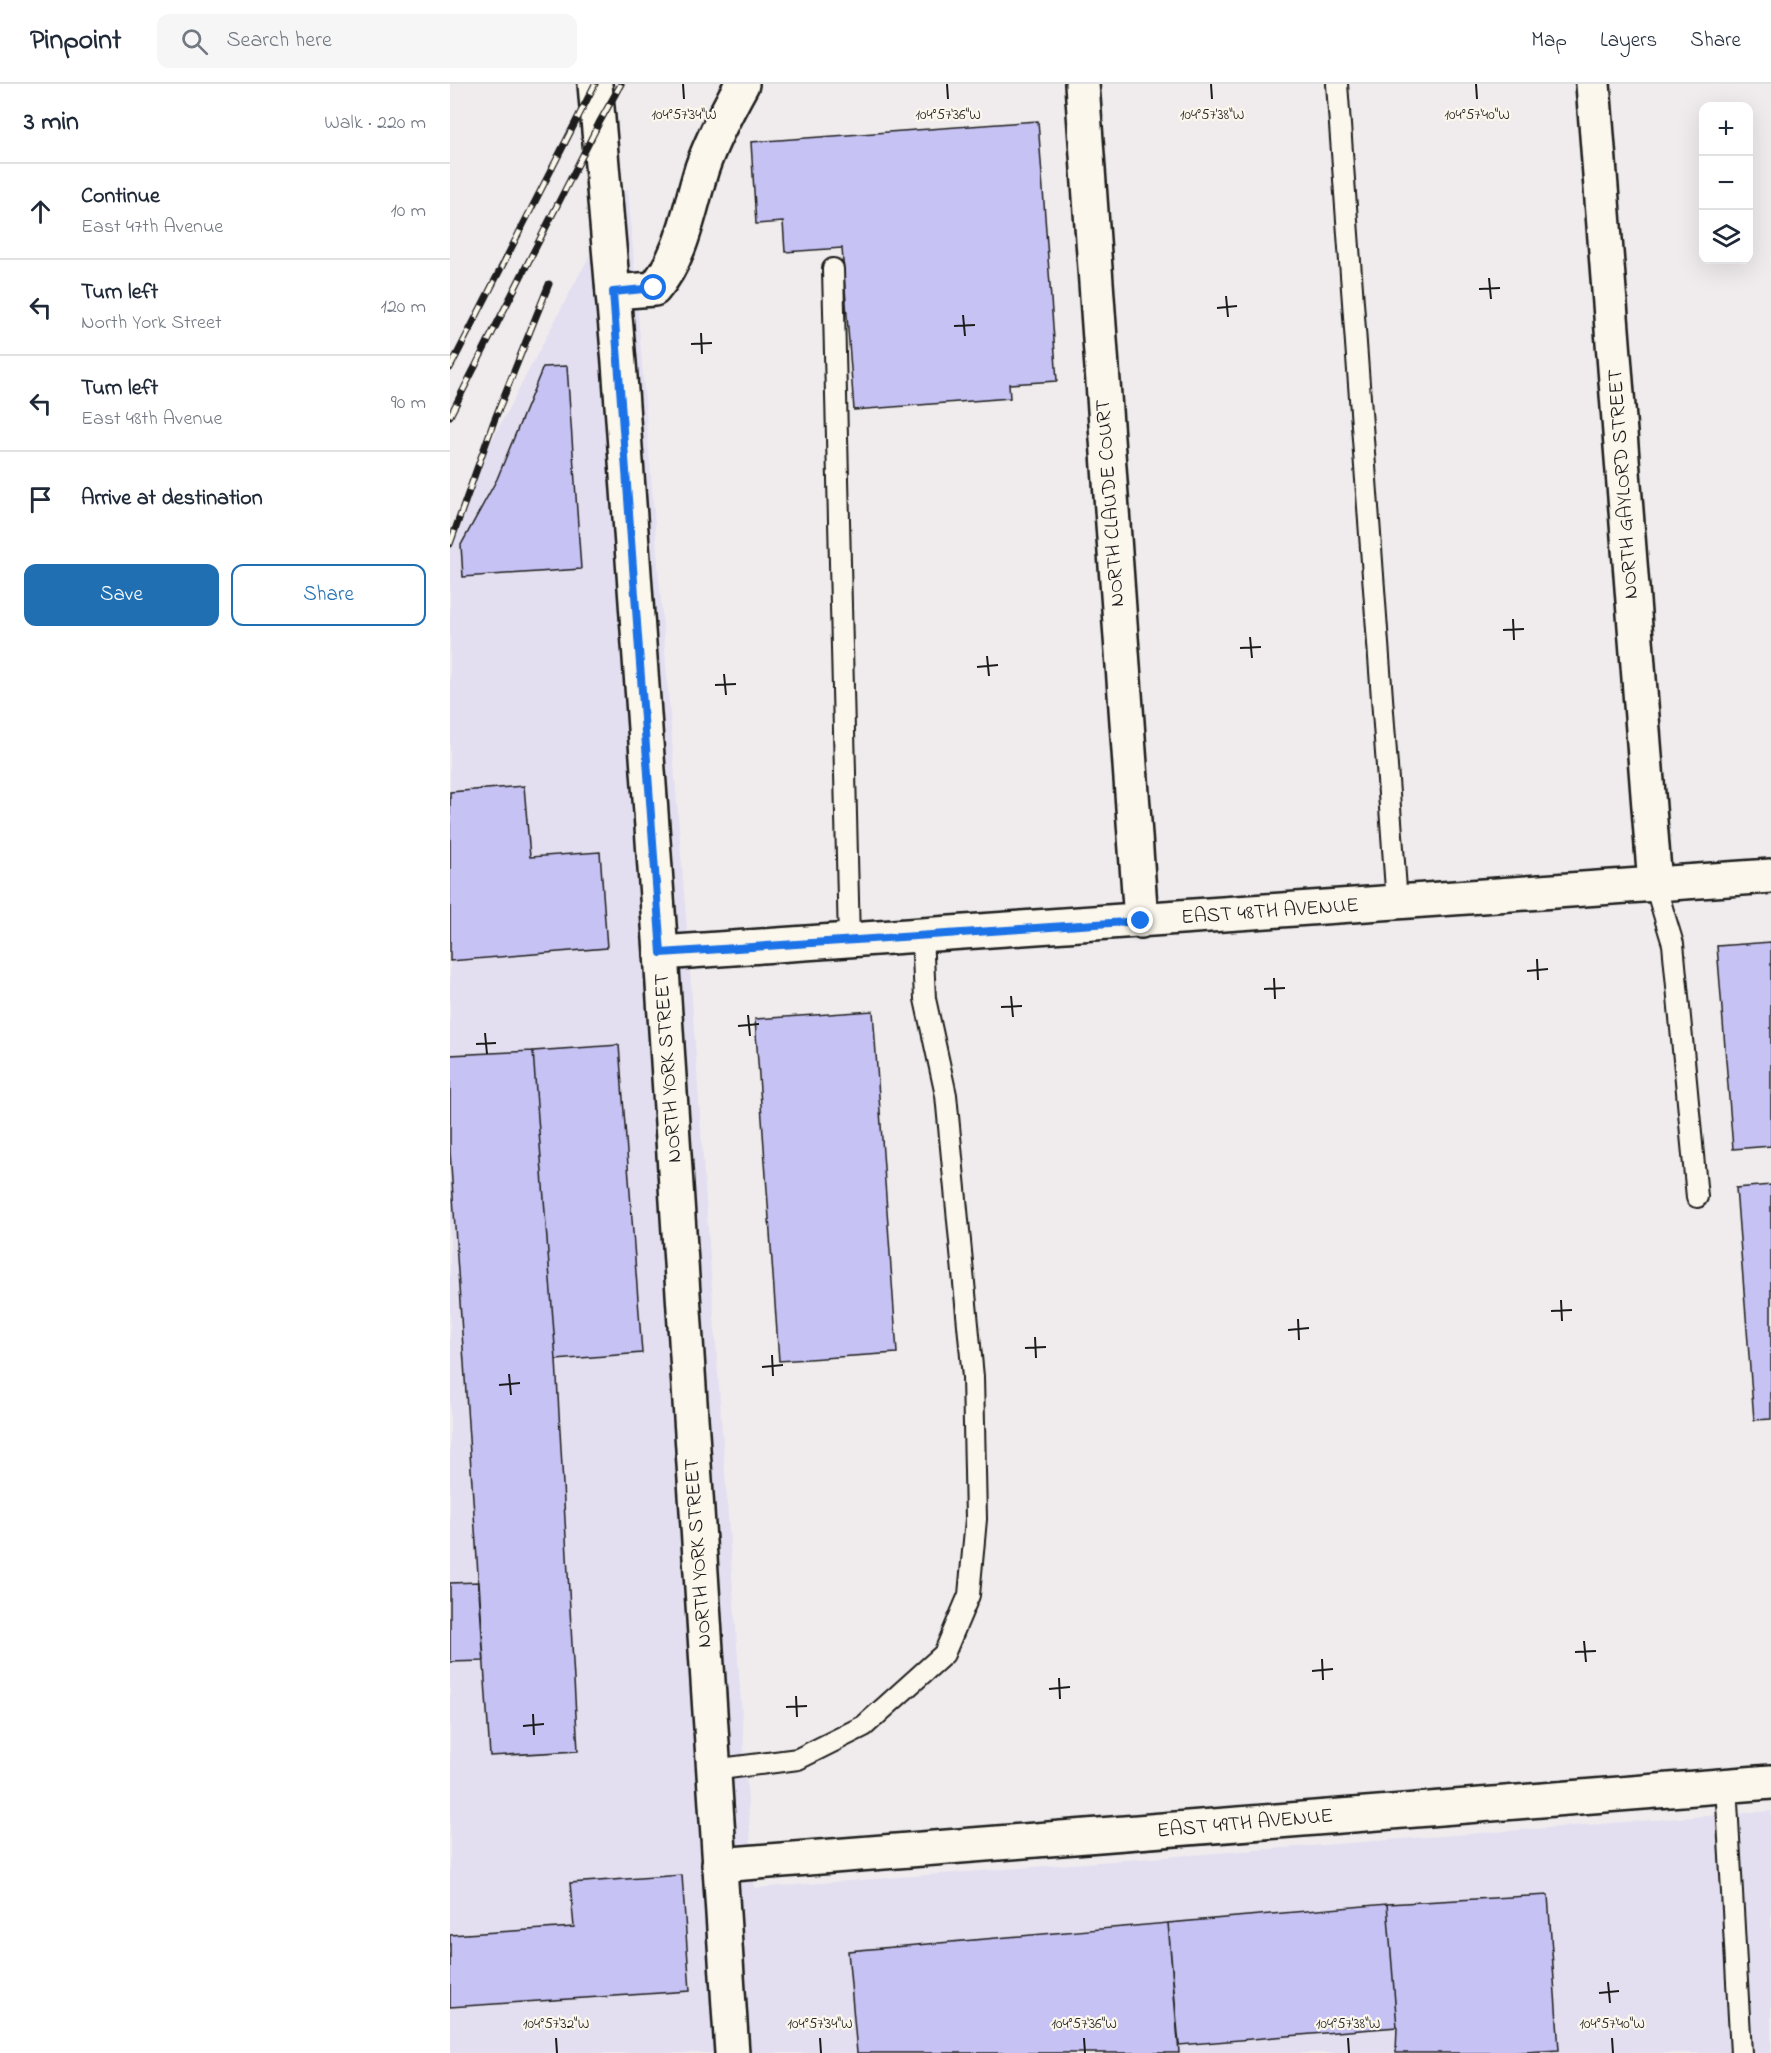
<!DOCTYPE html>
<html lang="en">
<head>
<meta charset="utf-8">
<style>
	body { margin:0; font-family:"Indie Flower",sans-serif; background:#f6f6f7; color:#1f2937 }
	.controls { position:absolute; right:18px; top:18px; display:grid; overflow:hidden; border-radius:12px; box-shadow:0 6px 24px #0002 }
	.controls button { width:54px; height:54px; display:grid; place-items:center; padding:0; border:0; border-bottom:2px solid #e0e1e3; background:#fff; color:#1f2937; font:30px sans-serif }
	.stop { position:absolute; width:18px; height:18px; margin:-14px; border:4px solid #1a73e8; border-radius:50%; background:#fff }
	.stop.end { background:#1a73e8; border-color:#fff; box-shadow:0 2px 6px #0008 }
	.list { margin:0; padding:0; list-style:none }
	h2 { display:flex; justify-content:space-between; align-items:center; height:78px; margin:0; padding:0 24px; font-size:26px }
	h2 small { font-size:20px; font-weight:400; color:#747a83 }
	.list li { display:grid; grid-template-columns:39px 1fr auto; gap:18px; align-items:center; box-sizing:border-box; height:96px; padding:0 24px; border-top:2px solid #e0e1e3 }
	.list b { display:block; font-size:22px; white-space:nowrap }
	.list p { margin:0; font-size:20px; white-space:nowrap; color:#747a83 }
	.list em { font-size:20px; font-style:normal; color:#747a83 }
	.actions { display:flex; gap:12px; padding:18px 24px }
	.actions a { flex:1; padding:14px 0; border:2px solid #1f6fb2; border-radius:12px; text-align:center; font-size:21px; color:#1f6fb2 }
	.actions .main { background:#1f6fb2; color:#fff }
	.icon { flex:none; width:33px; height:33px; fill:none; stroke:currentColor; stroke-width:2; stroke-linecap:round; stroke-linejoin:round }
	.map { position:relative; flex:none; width:1321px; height:1969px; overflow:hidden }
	header { display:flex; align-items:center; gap:36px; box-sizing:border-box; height:84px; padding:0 30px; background:#fff; border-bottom:2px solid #e0e1e3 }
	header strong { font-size:28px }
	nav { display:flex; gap:33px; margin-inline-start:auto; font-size:21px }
	.search { width:420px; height:54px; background:#f6f6f7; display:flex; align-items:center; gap:15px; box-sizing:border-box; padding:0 21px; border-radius:12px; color:#747a83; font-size:22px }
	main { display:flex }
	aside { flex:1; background:#fff }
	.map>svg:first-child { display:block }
	.built { fill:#e3dff0 }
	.building { fill:#c6c2f4; stroke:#1c1c1c; stroke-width:1.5 }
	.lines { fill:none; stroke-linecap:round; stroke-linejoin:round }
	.lane-casing { stroke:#1c1c1c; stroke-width:24 }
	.street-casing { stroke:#1c1c1c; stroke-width:38 }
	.secondary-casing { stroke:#1c1c1c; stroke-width:38 }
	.lane { stroke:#fbf7ec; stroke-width:20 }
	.street { stroke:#fbf7ec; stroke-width:33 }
	.secondary { stroke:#fbf7ec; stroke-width:33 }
	.rail-casing { stroke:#1c1c1c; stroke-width:7 }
	.rail { stroke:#fbf7ec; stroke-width:4.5; stroke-dasharray:14; stroke-linecap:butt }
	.route { stroke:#1a73e8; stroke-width:8 }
	.ticks { fill:none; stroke:#1c1c1c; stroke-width:2 }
	.labels { text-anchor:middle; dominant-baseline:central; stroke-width:4.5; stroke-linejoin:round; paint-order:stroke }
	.street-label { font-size:21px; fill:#1c1c1c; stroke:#fbf7ec }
	.ticks-label { font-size:15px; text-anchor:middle; fill:#1c1c1c; stroke:#fbf7ec; stroke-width:4.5; stroke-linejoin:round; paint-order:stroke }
</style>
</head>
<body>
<header>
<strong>Pinpoint</strong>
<div class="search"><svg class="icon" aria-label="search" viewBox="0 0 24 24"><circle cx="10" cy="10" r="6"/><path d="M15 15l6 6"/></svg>Search here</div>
<nav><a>Map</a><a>Layers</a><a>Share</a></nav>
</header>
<main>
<aside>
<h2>3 min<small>Walk · 220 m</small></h2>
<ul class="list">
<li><svg class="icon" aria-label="ahead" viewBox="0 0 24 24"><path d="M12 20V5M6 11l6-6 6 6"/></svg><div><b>Continue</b><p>East 47th Avenue</p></div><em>10 m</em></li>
<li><svg class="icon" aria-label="left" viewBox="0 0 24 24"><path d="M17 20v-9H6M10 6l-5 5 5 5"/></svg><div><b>Turn left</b><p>North York Street</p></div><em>120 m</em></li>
<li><svg class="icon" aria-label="left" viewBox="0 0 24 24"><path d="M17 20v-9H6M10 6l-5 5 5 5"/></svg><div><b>Turn left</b><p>East 48th Avenue</p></div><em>90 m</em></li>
<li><svg class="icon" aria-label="arrive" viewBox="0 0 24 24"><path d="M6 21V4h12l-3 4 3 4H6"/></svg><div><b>Arrive at destination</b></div></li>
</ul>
<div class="actions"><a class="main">Save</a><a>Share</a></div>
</aside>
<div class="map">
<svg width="1321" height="1969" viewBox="0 0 1321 1969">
	<rect width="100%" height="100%" fill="#f0ecee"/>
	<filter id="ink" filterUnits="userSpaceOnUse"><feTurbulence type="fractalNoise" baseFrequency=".0167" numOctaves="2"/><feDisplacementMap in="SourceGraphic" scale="12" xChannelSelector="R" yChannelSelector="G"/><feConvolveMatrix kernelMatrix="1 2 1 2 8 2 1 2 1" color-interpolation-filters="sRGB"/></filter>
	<g filter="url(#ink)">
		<!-- built -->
		<path class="built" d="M178 103 237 844 304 1804 1321 1727V1969H0V455L33 373 130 189Z"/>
		<!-- building -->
		<path class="building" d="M588 37 607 297 559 300 560 314 404 326 392 164 335 168 333 138 306 140 301 58Z
			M117 282 131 485 13 493 11 461 47 395 93 283Z
			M74 702 80 773 150 768 157 864 0 877V708Z
			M1321 858V1062L1283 1065 1267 862Z
			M423 927 447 1269 329 1277 305 935Z
			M169 961 192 1269 106 1276 83 967Z
			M83 967 106 1276 128 1667 40 1672 0 1067V971Z
			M1321 1101V1335L1304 1336 1286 1104Z
			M29 1498 34 1577 0 1578V1499Z
			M232 1791 240 1907 0 1923V1851L124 1843 120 1799Z
			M1098 1811 1109 1966 1060 1969H946L947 1943 937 1820Z
			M937 1820 947 1943 729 1961 718 1839Z
			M718 1839 729 1969H407L398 1867Z"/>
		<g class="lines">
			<defs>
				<path id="lane" d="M887 0 947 819
					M383 185 399 857
					M1205 801 1223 860 1247 1113
					M263 1686 348 1675 414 1642 494 1570 519 1511 526 1435 523 1293 496 1011 475 915 472 851
					M1276 1701 1291 1969"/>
				<path id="street" d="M632 0 691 837
					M1143 0 1205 801
					M163 208 204 205C233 172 239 125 252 84 262 55 277 27 292 0
					M211 869 1321 792
					M269 1781 1321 1698"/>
				<path id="secondary" d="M145 0 169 279 211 869 282 1969"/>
			</defs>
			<!-- lane casing -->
			<use href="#lane" class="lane-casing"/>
			<!-- street casing -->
			<use href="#street" class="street-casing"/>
			<!-- secondary casing -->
			<use href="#secondary" class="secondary-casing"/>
			<!-- lane -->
			<use href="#lane" class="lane"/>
			<!-- street -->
			<use href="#street" class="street"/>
			<!-- secondary -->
			<use href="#secondary" class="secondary"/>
			<defs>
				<path id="rail" d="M0 284 145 0
					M0 332 149 39 171 0
					M0 460 44 337 99 200"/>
			</defs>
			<!-- rail casing -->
			<use href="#rail" class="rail-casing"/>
			<!-- rail -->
			<use href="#rail" class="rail"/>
		</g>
	</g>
	<g class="lines" filter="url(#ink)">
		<!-- route -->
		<path class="route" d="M204 204 163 208 211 869 691 837"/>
	</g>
	<!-- ticks -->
	<path class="ticks" d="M233 0 234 15M497 0 498 15M761 0 762 15M1026 0 1027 15M1039 194 1041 215M1029 205 1050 204M776 212 778 233M767 224 787 222M513 231 515 252M504 242 525 241M251 249 252 270M241 260 262 259M1063 535 1064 556M1053 546 1074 545M800 553 802 574M790 564 811 563M537 572 539 592M527 583 548 581M274 590 276 611M265 601 286 600M1087 875 1088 896M1077 887 1098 885M824 894 825 915M814 905 835 904M561 912 563 933M551 923 572 922M298 931 300 952M288 942 309 940M35 949 37 970M26 960 46 959M1111 1216 1112 1237M1101 1227 1122 1226M848 1235 849 1256M838 1246 859 1244M585 1253 586 1274M575 1264 596 1263M322 1271 323 1292M312 1283 333 1281M59 1290 61 1311M49 1301 70 1299M1134 1557 1136 1578M1125 1568 1146 1567M872 1575 873 1596M862 1587 883 1585M609 1594 610 1615M599 1605 620 1603M346 1612 347 1633M336 1623 357 1622M83 1630 84 1651M73 1642 94 1640M1158 1898 1160 1919M1149 1909 1169 1907M106 1954 107 1969M370 1954 371 1969M634 1954 635 1969M898 1954 899 1969M1162 1954 1163 1969"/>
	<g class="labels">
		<!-- street labels -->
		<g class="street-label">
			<text transform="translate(1174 400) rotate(-94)">NORTH GAYLORD STREET</text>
			<text transform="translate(661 419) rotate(-94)">NORTH CLAUDE COURT</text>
			<text transform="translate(820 828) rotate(-4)">EAST 48TH AVENUE</text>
			<text transform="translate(219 984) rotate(-94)">NORTH YORK STREET</text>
			<text transform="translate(249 1469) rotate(-94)">NORTH YORK STREET</text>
			<text transform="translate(795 1740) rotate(-5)">EAST 49TH AVENUE</text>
		</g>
	</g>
	<g class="ticks-label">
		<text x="234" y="35">104°57'34"W</text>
		<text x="498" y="35">104°57'36"W</text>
		<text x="762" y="35">104°57'38"W</text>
		<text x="1027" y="35">104°57'40"W</text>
		<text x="106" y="1944">104°57'32"W</text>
		<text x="370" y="1944">104°57'34"W</text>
		<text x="634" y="1944">104°57'36"W</text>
		<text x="898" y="1944">104°57'38"W</text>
		<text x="1162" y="1944">104°57'40"W</text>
	</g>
</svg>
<div class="controls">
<button>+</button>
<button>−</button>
<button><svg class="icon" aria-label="layers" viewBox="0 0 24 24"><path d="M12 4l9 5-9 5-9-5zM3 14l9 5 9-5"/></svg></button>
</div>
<div class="stop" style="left:204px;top:204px"></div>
<div class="stop end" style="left:691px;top:837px"></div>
</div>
</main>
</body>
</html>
